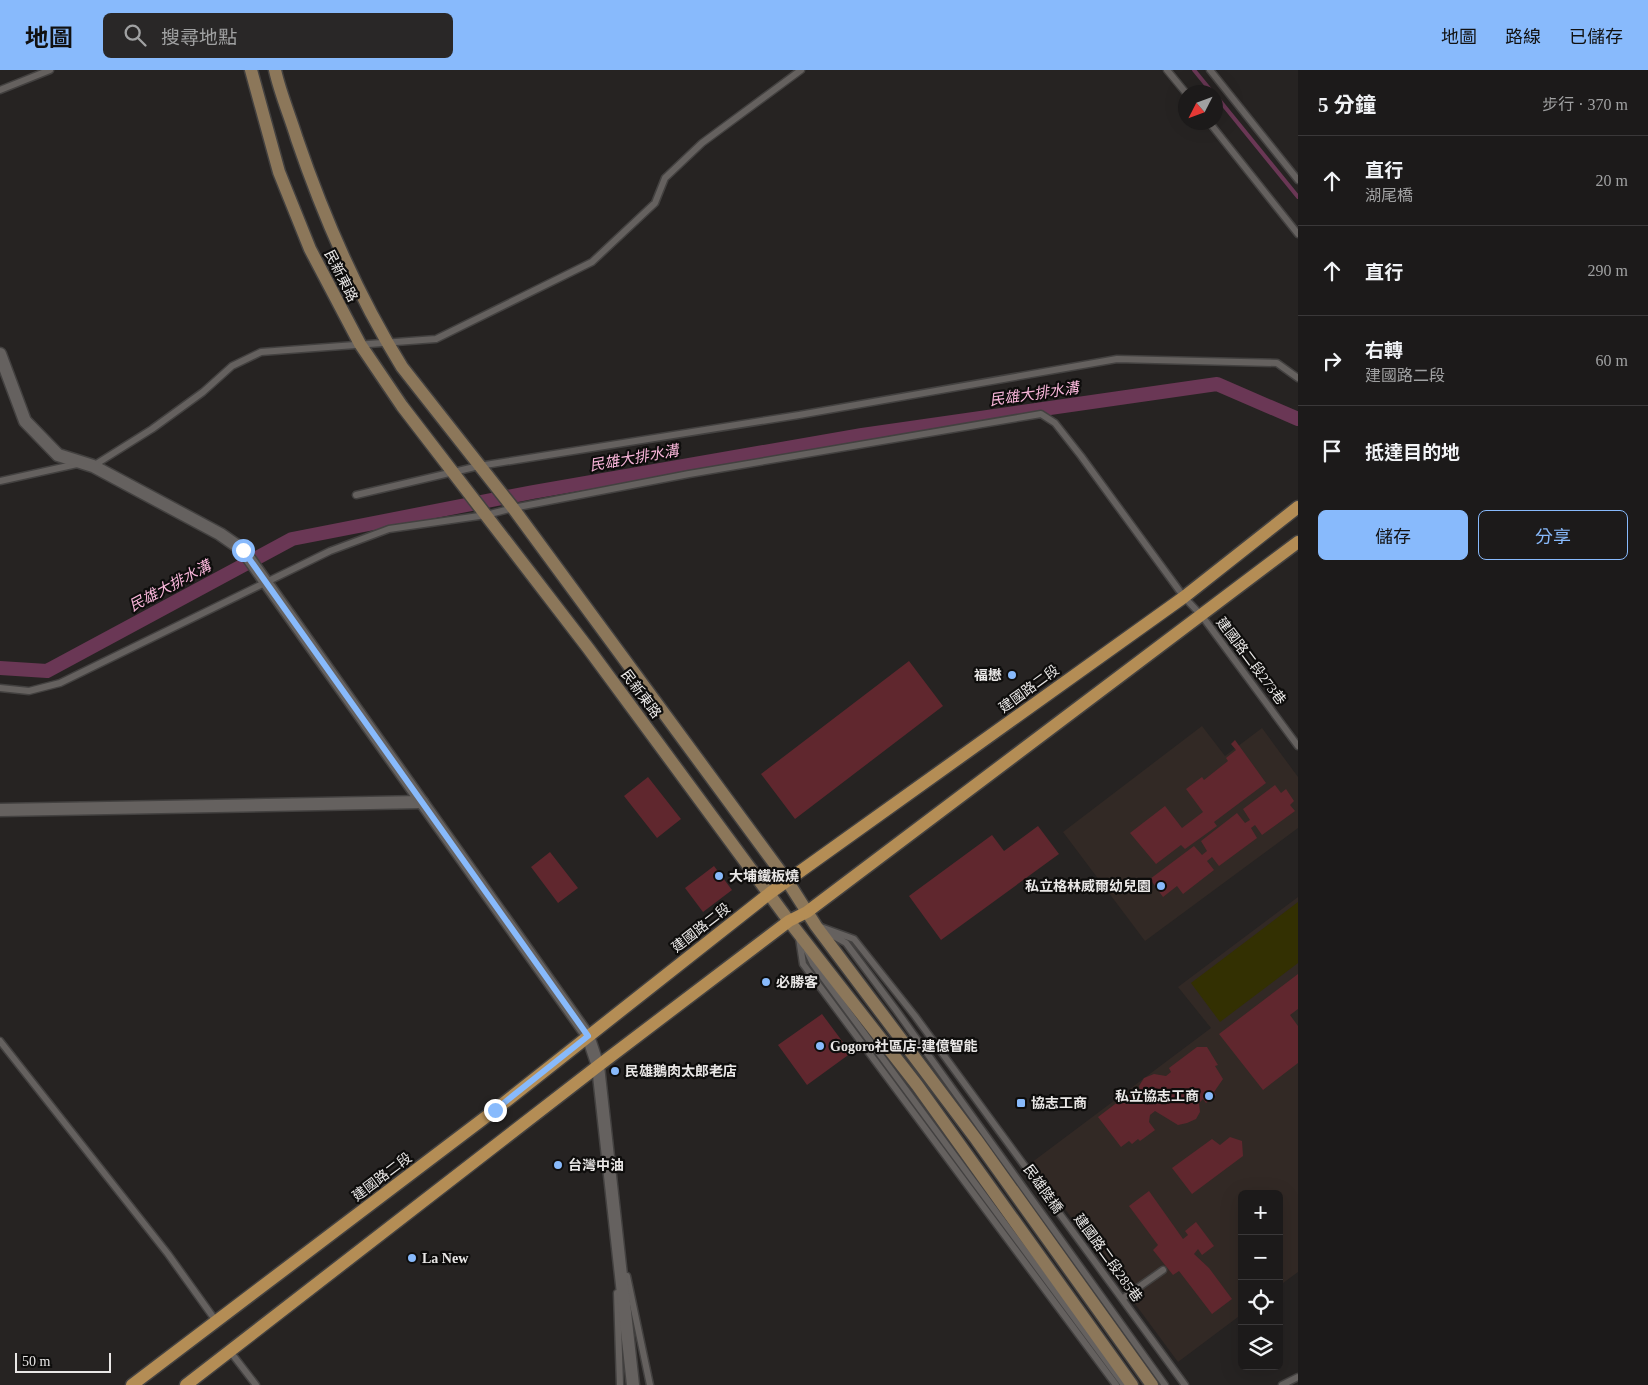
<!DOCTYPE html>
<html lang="zh-TW">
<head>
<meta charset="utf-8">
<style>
	body { margin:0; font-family:"Times New Roman","Noto Sans TC",serif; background:#292727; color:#f1f3f6 }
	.controls { position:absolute; right:15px; bottom:15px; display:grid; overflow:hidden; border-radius:8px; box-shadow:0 5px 20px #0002 }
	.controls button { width:45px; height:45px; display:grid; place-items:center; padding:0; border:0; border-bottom:1px solid #3a3839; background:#1c1a1a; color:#f1f3f6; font:25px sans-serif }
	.compass { position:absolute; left:1178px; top:15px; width:45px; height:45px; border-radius:50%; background:#1c1a1a; box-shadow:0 5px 20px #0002; rotate:228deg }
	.scale { position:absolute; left:15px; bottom:12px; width:96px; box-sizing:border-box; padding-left:5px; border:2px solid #e9e7e6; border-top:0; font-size:14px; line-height:18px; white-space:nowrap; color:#e9e7e6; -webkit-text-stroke:4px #0e0d0c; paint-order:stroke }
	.stop { position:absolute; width:15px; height:15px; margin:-11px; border:4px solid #88bafc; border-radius:50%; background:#fff }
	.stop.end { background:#88bafc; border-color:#fff; box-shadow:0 1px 5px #0008 }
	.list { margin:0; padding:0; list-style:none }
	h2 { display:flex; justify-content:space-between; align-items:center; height:65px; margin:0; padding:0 20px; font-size:21px }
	h2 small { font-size:16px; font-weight:400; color:#a0a1a2 }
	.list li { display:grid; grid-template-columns:32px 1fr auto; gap:15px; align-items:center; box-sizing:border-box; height:90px; padding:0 20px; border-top:1px solid #3a3839 }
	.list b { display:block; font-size:19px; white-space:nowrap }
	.list p { margin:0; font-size:16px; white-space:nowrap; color:#a0a1a2 }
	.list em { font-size:16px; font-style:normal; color:#a0a1a2 }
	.actions { display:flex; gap:10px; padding:15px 20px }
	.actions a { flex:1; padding:11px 0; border:1px solid #88bafc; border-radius:8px; text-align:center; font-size:18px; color:#88bafc }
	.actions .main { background:#88bafc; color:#111 }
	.icon { flex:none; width:28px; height:28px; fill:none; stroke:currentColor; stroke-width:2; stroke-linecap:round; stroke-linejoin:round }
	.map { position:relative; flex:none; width:1298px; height:1315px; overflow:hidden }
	header { display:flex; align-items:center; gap:30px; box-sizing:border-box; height:70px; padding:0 25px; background:#88bafc; color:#111 }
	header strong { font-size:24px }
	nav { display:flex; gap:28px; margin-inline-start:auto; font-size:18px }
	.search { width:350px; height:45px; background:#292727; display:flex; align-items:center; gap:12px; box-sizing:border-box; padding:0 18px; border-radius:8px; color:#a0a1a2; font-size:19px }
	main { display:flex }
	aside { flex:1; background:#1c1a1a }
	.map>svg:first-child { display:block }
	.built { fill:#322925 }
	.green { fill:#333002 }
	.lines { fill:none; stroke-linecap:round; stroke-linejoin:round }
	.stream { stroke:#6a3755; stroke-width:4 }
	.canal { stroke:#6a3755; stroke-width:14 }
	.building { fill:#60272e }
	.service-casing { stroke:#434140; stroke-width:9 }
	.minor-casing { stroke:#434140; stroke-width:15 }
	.tertiary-casing { stroke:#434140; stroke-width:15 }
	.secondary-casing { stroke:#434140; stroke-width:15 }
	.primary-casing { stroke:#434140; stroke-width:15 }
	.service { stroke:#65615f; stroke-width:6 }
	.minor { stroke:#65615f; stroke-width:12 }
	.tertiary { stroke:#65615f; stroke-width:12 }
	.secondary { stroke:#8c775a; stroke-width:12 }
	.primary { stroke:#b48d55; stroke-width:12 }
	.route { stroke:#88bafc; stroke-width:6 }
	.poi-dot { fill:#88bafc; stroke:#0e0d0c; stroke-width:2 }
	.labels { text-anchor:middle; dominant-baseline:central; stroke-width:4.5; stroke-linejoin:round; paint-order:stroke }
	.street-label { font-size:14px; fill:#e9e7e6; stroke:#0e0d0c }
	.poi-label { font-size:14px; font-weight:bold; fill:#e9e7e6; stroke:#0e0d0c; text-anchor:start }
	.water-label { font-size:15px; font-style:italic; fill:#f8b5d9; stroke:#0e0d0c }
</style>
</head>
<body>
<header>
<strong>地圖</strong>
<div class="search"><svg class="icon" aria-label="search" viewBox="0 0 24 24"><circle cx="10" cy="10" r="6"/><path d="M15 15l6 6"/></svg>搜尋地點</div>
<nav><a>地圖</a><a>路線</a><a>已儲存</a></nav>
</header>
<main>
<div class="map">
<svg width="1298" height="1315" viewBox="0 0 1298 1315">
	<rect width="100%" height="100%" fill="#262322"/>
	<!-- built -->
	<path class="built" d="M1202 656 1225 686 1262 658 1298 707V758L1145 871 1063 762Z
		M1298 827V1202L1279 1216V1124H1242V1244L1178 1292 1031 1093 1211 958 1178 917Z"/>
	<!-- green -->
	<path class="green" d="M1298 832V893L1220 952 1191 913Z"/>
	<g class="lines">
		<!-- stream -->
		<path class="stream" d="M1194 0 1212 22
			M1216 26 1298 127"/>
		<!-- canal -->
		<path class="canal" d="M0 598 47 601 292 469 533 422 862 365 1217 314 1298 349"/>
	</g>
	<!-- building -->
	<path class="building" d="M909 591 943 636 795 749 761 704Z
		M1235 670 1266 713 1214 752 1217 756 1185 779 1181 775 1156 794 1130 763 1165 736 1182 758 1203 742 1186 719 1202 707 1204 710 1228 691 1226 688 1236 680 1231 674Z
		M648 707 681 749 657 768 624 726Z
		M1275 715 1281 723 1286 719 1294 731 1290 735 1295 741 1262 765 1255 755 1251 758 1257 768 1219 796 1212 787 1207 791 1214 800 1183 824 1177 816 1163 827 1150 809 1194 776 1202 785 1207 781 1201 771 1237 743 1245 753 1250 750 1243 739Z
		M1038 756 1059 784 941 870 909 826 992 765 1004 781Z
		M550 782 578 818 558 833 531 797Z
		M714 796 732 820 703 842 685 818Z
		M1298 904V939L1290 945 1298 956V993L1263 1020 1219 964Z
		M822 944 851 983 807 1015 778 975Z
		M1197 977H1207L1218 995 1215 996 1223 1009 1214 1022 1216 1025 1206 1033 1203 1029 1199 1033 1200 1042 1196 1049 1187 1053 1178 1055 1155 1041 1150 1045 1149 1052 1155 1060 1140 1071 1138 1069 1132 1074 1129 1071 1121 1077 1098 1047 1127 1025 1132 1024 1137 1029 1141 1025 1139 1016 1144 1008 1154 1004 1166 1006 1171 1002 1169 998Z
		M1230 1067 1242 1071 1243 1086 1192 1124 1172 1098 1212 1069 1220 1075Z
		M1149 1121 1183 1169 1188 1165 1185 1161 1196 1152 1214 1176 1202 1185 1198 1179 1194 1184 1209 1198 1232 1229 1212 1244 1179 1201 1173 1205 1153 1180 1158 1175 1129 1136Z"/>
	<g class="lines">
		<defs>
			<path id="service" d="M1167 0 1186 23
				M1210 0 1298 110
				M0 20 50 0
				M1209 52 1298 164
				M93 396 152 359 203 322 232 296 261 282 436 269 592 192 655 133 665 108 702 73 801 0
				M0 411 77 394
				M356 425 479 396 799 345 1117 289 1277 293 1298 308
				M0 618 29 621 60 613 330 481 389 459 486 445 513 438 689 404 1041 344 1055 353 1081 386 1184 527 1202 546 1298 676
				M818 856 854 869 915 946 1185 1315
				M828 863 846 873 896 940 1165 1315
				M799 868 803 894 1116 1315
				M807 881 813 894 1124 1315
				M0 971 168 1184 216 1251
				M627 1206 650 1315
				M617 1223 620 1315
				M1122 1229 1163 1200
				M229 1280 256 1315
				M1282 1315 1298 1307"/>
			<path id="minor" d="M0 740 422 732
				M588 966 598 996 633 1315"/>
			<path id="tertiary" d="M0 284 25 351 58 385 93 396 220 464 243 480 588 966"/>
			<path id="secondary" d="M251 0 279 102 310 179 360 274 402 336 588 578 789 851 917 1015 1132 1315
				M275 0C280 23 290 46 297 69 324 148 358 226 402 297L513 438 788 812 816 856 976 1069 1152 1315"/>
			<path id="primary" d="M132 1315 495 1040 770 823 1184 527 1298 437
				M186 1315 598 996 789 851 807 842 1298 472"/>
		</defs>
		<!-- service casing -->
		<use href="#service" class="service-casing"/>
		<!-- minor casing -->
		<use href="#minor" class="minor-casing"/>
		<!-- tertiary casing -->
		<use href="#tertiary" class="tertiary-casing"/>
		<!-- secondary casing -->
		<use href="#secondary" class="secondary-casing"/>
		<!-- primary casing -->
		<use href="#primary" class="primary-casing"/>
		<!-- service -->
		<use href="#service" class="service"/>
		<!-- minor -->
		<use href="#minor" class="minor"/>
		<!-- tertiary -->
		<use href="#tertiary" class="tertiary"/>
		<!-- secondary -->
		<use href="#secondary" class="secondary"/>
		<!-- primary -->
		<use href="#primary" class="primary"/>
	</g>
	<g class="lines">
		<!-- route -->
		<path class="route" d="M243 480 588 966 495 1040"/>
	</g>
	<!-- markers -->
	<g class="poi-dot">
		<circle cx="1012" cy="605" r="5"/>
		<circle cx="719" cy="806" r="5"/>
		<circle cx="1161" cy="816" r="5"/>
		<circle cx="766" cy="912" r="5"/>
		<circle cx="820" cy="976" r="5"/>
		<circle cx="615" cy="1001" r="5"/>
		<circle cx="1209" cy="1026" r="5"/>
		<rect x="1016" y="1028" width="10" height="10" rx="2.5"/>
		<circle cx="558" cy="1095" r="5"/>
		<circle cx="412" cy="1188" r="5"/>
	</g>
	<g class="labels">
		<!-- street labels -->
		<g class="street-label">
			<text transform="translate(341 206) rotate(63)">民新東路</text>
			<text transform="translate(1251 591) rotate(53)">建國路二段273巷</text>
			<text transform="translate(1029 619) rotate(-36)">建國路二段</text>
			<text transform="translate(641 624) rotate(53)">民新東路</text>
			<text transform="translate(701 858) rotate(-38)">建國路二段</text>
			<text transform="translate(382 1107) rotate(-37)">建國路二段</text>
			<text transform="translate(1043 1119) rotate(54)">民雄陸橋</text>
			<text transform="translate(1108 1188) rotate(54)">建國路二段285巷</text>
		</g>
		<!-- poi labels -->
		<g class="poi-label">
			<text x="1002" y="605" text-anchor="end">福懋</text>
			<text x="729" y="806">大埔鐵板燒</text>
			<text x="1151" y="816" text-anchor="end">私立格林威爾幼兒園</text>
			<text x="776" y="912">必勝客</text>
			<text x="830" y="976">Gogoro社區店-建億智能</text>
			<text x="625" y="1001">民雄鵝肉太郎老店</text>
			<text x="1199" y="1026" text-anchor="end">私立協志工商</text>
			<text x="1031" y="1033">協志工商</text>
			<text x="568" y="1095">台灣中油</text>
			<text x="422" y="1188">La New</text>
		</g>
		<!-- water labels -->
		<g class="water-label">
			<text transform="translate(1034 324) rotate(-8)">民雄大排水溝</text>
			<text transform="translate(634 388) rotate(-10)">民雄大排水溝</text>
			<text transform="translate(170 516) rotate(-28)">民雄大排水溝</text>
		</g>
	</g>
</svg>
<div class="controls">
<button>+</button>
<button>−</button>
<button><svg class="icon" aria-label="locate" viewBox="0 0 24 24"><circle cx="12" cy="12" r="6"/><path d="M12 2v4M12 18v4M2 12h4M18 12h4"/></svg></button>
<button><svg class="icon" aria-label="layers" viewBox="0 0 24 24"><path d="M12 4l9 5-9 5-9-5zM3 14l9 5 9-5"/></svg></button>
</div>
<svg class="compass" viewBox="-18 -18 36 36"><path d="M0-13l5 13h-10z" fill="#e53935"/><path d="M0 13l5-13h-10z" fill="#a0a1a2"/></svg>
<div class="scale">50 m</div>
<div class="stop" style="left:243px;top:480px"></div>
<div class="stop end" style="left:495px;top:1040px"></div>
</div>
<aside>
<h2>5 分鐘<small>步行 · 370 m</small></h2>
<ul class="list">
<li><svg class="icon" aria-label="ahead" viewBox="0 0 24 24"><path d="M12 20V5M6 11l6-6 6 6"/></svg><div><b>直行</b><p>湖尾橋</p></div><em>20 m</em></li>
<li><svg class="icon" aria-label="ahead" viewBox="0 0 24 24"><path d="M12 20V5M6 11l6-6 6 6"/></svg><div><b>直行</b></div><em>290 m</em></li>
<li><svg class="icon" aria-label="right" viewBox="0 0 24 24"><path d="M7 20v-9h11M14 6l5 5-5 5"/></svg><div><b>右轉</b><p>建國路二段</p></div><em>60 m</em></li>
<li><svg class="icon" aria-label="arrive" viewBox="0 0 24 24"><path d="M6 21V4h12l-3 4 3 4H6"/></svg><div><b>抵達目的地</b></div></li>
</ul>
<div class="actions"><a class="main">儲存</a><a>分享</a></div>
</aside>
</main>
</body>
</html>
